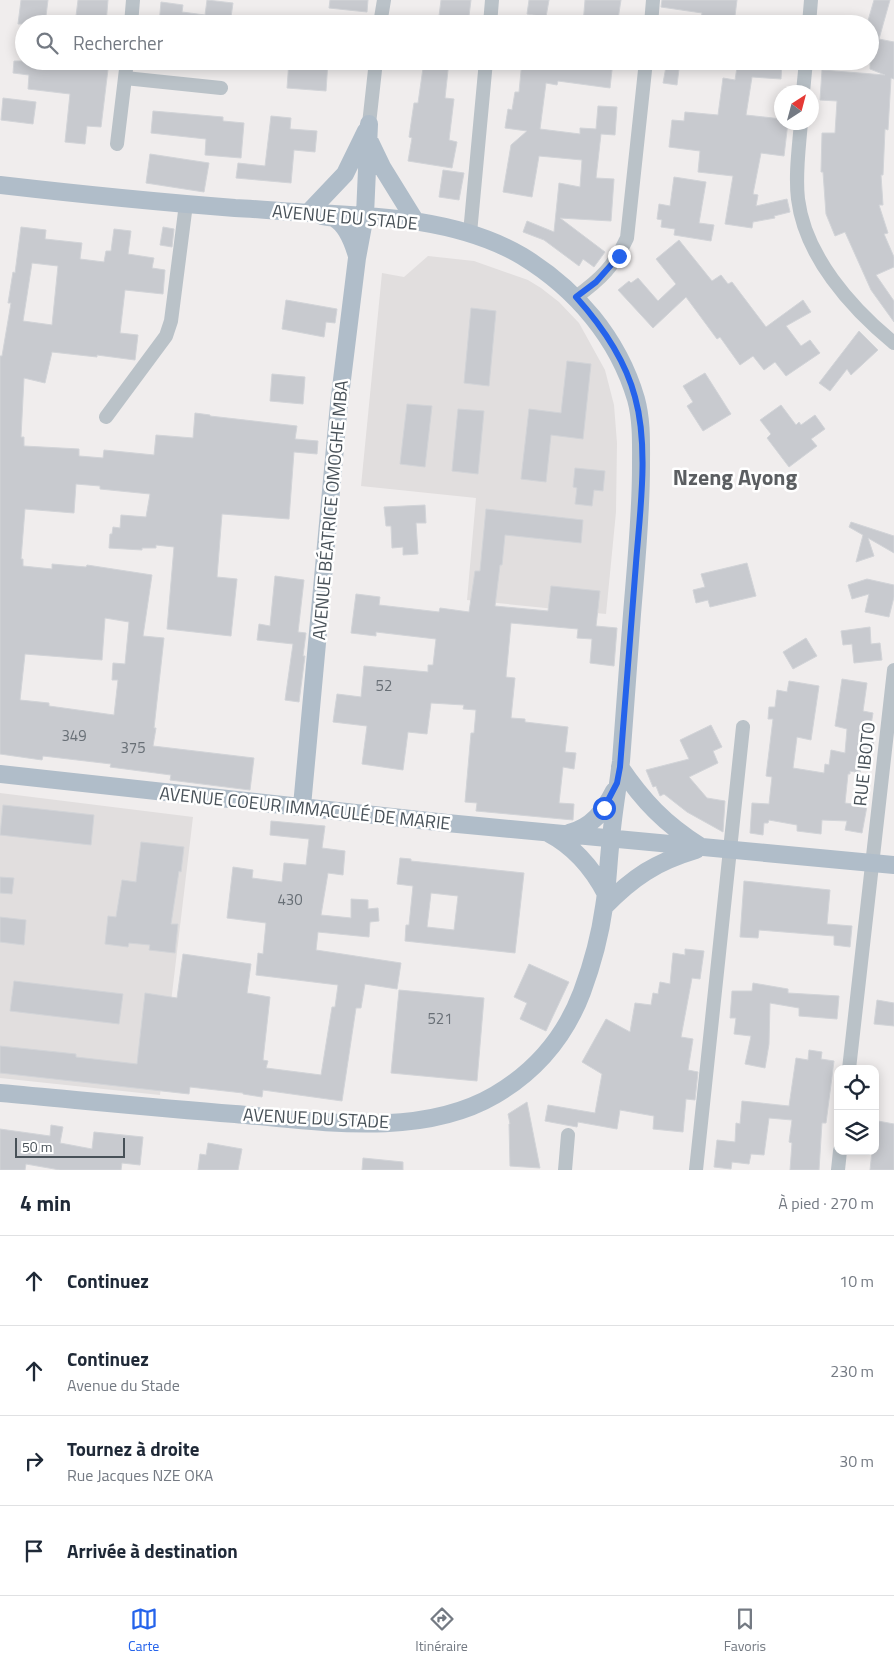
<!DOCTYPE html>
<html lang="fr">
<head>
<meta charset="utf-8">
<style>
	body { margin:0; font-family:"Titillium Web",sans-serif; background:#f2f2f3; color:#1f2937 }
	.controls { position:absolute; right:15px; bottom:15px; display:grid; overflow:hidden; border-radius:10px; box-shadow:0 2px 12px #0003 }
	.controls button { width:45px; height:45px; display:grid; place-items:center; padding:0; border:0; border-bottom:1px solid #e0e1e3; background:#fff; color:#1f2937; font:25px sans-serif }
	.compass { position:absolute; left:774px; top:85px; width:45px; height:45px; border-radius:50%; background:#fff; box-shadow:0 2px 12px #0003; rotate:36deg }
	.scale { position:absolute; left:15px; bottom:12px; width:110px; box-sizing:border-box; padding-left:5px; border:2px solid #485158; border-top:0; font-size:14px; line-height:18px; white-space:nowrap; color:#485158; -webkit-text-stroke:4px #fff; paint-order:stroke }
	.stop { position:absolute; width:15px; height:15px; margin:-11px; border:4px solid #2563eb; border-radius:50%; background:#fff }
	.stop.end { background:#2563eb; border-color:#fff; box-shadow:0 1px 5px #0008 }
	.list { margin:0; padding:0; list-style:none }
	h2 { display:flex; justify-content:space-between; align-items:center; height:65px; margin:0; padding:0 20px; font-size:21px }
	h2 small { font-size:16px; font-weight:400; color:#747a83 }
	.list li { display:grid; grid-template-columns:32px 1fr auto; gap:15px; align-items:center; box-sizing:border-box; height:90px; padding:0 20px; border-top:1px solid #e0e1e3 }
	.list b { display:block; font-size:19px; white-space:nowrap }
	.list p { margin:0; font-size:16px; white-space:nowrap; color:#747a83 }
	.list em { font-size:16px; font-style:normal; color:#747a83 }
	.icon { flex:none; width:28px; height:28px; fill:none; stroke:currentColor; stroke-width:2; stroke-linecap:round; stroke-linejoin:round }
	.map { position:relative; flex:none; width:894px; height:1170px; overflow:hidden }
	.search { position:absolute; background:#fff; box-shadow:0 2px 12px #0003; left:15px; right:15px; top:15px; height:55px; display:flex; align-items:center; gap:12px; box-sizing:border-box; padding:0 18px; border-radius:28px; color:#747a83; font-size:19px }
	.sheet { height:425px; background:#fff }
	nav { display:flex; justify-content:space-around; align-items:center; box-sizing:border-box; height:70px; border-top:1px solid #e0e1e3; background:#fff; font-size:14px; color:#747a83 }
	nav a { display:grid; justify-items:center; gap:2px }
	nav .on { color:#2563eb }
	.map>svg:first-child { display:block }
	.education { fill:#e1dede }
	.building { fill:#c8cacf; stroke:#d2d4d8; fill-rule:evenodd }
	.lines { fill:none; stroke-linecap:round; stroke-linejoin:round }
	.minor { stroke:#bac2c8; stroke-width:14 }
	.major { stroke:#b0bdc9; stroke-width:18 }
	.route { stroke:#2563eb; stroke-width:6 }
	.labels { text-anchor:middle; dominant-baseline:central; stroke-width:5; stroke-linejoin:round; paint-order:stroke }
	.number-label { font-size:15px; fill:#686f76 }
	.street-label { font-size:18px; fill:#485158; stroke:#fff }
	.district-label { font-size:22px; font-weight:bold; fill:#5b5e61; stroke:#fff }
</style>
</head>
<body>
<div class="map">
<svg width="894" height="1170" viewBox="0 0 894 1170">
	<rect width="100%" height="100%" fill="#f0eded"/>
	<!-- education -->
	<path class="education" d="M428 256 474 261 528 280 541 288 559 302 579 323 605 370 614 405 617 443 616 512 606 614 467 600 476 498 361 486 382 273 404 277Z
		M0 793 193 817 160 1095 0 1078Z"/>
	<!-- building -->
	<path class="building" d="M21 0H48L45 24H18Z
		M78 0H108L106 24H75Z
		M207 0 233 3 230 24H159L161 2 183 5 182 12 205 15Z
		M330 0H368L367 12 329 8Z
		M441 0H471L468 24H438Z
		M529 0H549L546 17 527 14Z
		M585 0H621L618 19 602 17 601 24H583Z
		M662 0H737L734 24H700L702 13 661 7Z
		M874 0H890L879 39 894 42V79L891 78 888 130 885 129 883 175H881L883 205H879L888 233 884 234 894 257V267L876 275 894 301V322L871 290 845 232 835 236 826 214 823 172H821L822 133H835L837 101 820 100 822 70 885 75 870 69V24H867Z
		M14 61H109L101 127 87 126 85 144 65 142 70 94 28 89 29 75 13 73Z
		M289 61H328L326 91 287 88Z
		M424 61H449L445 98 454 99 449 140 457 142 452 168 408 161 412 138 409 137 414 103H418Z
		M522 61H613L610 88 558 81 557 85 546 83 540 129 580 134V128L596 129 598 106 617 107 615 135 601 134 596 178 614 179 611 221 560 218 605 252 594 267 583 259 579 266 544 240 523 232 527 221 554 232 559 183 580 187 582 160 539 156 532 197 503 192 511 145 527 131 505 128 508 109 512 110 515 92H519Z
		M667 61H680L677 85 663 83Z
		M738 61H782L781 79 752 77 746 115 782 119V122H788L784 156 761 153 753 194 758 195 756 206 787 199 790 212 774 216 775 218 753 222 752 228 725 224 733 176 698 172 700 151 669 147 672 120 684 121 685 112 718 115 723 78 735 80Z
		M3 98 36 102 33 124 1 120Z
		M153 111 223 117V121L244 123 241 158 205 155 206 139 151 133Z
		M271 116 291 118 290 129 317 131 315 152 294 150 291 183 236 178 238 163 265 166Z
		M150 154 209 163 204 192 146 183Z
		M443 170 464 173 459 200 439 197Z
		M674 177 706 182 699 223 714 225 711 241 674 235 675 229 661 227 662 220 657 219 659 204 670 206Z
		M21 227 46 230 45 239 82 243 80 259 104 262 106 251H111L114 229 131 231 128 254 154 258 152 268 165 270 163 294 125 290 120 333 138 335 135 360 97 355V357L52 352 45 383 24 378 21 437H24V446L79 449V456L103 458 104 450 154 455 156 435 193 438 195 413 210 415V416L297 426 295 439 318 441 317 454 294 452 289 519 222 514 217 577 237 579 231 636 167 629 174 547 156 545V548H142V550L109 548 110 534H112L113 527 120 528 121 515 146 517 150 494 100 489V486L76 484 74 513 25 509 21 559H23V566L52 569V564L86 567 87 565 152 575 143 636 164 638 154 728H156L153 746 254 758 250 790 170 780 171 775 110 767 111 764 43 756 42 760 0 754V356H2L11 303H8L13 272 15 273ZM32 263 58 266 52 325 23 321ZM105 618 129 622 125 664 113 663 112 680H118L114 715 49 706V703L20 700 25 654 102 660Z
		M163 227 174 229 172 247 160 245Z
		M679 240 712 281 721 275 728 284 732 282 766 327 803 300 811 312 786 326 801 346 810 340 820 353 786 376 775 362 764 370 753 356 740 365 720 337 717 339 686 297 653 328 618 290 629 281 631 283 638 278 658 301 676 284 656 259Z
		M286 300 337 309 335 323 326 322 324 337 282 329Z
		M471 308 496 311 489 386 464 383Z
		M859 331 878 350 851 375 847 369 830 391 819 383Z
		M567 361 591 364 583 439 551 435 546 482 521 479 529 409 561 413Z
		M705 373 731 414 703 431 687 406 693 402 683 386Z
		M272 374 305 377 303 404 270 401Z
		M407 404 432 406 425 467 400 464Z
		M781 405 796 425 799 422 801 425 815 415 825 429 811 439 817 446 789 467 767 438 771 434 760 420Z
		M458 409 484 411 478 474 452 471Z
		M575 468 605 471 603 491 594 490 592 506 575 504 577 488 573 487Z
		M425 505 426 523H416L418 554 403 555V547L392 548 391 526H386L384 507Z
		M486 509 583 520 581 543 505 535 502 565H500L495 606 548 611 551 586 600 591 596 626 617 628 614 666 590 663 592 639 577 638 578 629 511 623 506 677 515 678 511 718 525 719V722L568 727 565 752 576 753 574 769 563 767 559 803 574 804 573 820 476 811 477 803 465 802 471 733H474L476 710 463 709 464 705 431 703 427 734 408 732 403 770 362 764 367 726 333 722 337 694 361 697 364 666 428 672V665H433L436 639 376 632V636L351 633 356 594 380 597 379 605 439 612 440 608 469 612 475 571H480Z
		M851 522 894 536V553L868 538 874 556 856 562 863 535 849 527Z
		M747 563 756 596 710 607 708 600 696 603 693 590 705 587 701 574Z
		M275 576 304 580 298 632 306 633 303 656H305L299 702 285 700 293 644 257 640 259 624 270 626Z
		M867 579 894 585V597L889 617 865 612 869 594 852 599 848 585Z
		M870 627 871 644 880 643 882 660 854 663 852 644 843 645 841 631Z
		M806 638 817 656 793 669 783 652Z
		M842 679 867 683 863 711 873 713 869 737 874 738 873 749H864L860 773 850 771V774H848L845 803 867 806 862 833 845 830 847 821 822 820 821 834 797 831V825L769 820 768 823H764L763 835 750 833 752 803 769 804 772 777 766 776 773 719H768L769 707H775L777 690 787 692 789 681 819 686 811 740 797 737 793 768 824 773 825 764 829 765 831 750 845 753 847 729 835 726Z
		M711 725 722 747 713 751 718 763 689 777 707 798 725 801 723 832 687 812 664 794 660 796 656 786 653 787 646 770 689 759 680 740Z
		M3 805 94 815 91 845 0 835Z
		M271 821 325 826 322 848 345 851 343 875 328 873 321 915 351 918V899L368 900V909L378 908 379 921 370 922 369 937 318 932 316 950 401 963 397 989 365 984 361 1008H356L342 1101 263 1090 262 1097 243 1094V1093L190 1087 189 1094 0 1073V1046L76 1054V1057L137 1064 145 993 177 998 183 954 251 964 247 993 270 997 263 1060 268 1061 266 1068 321 1075 332 1007H335L338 985 256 975 258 953 263 954 266 923 227 918 233 867 253 870 252 878 282 882 284 863 306 865 309 839 270 835Z
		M141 842 184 847 181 872 179 871 171 924H178L175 953 149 950 150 945 129 943 128 947 105 944 108 916 116 917 122 880 136 882Z
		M400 858 411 859V861L524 873 515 953 405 941 406 925H409L413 886 397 884ZM431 893 458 896 454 930 427 927Z
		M0 877 14 878 12 894 0 893Z
		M744 881 830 890 827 924 852 926 850 947 834 945V936L759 930 758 938 740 937Z
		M0 917 26 920 24 945 0 942Z
		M685 949 704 951 700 979 692 978 681 1037 693 1039 688 1070 698 1072 695 1100 686 1099 683 1132 653 1129 654 1116 620 1110 617 1129 578 1122 577 1127 545 1121 548 1105 595 1113 602 1074 582 1062 606 1019 630 1032 635 1003 651 1005 653 993 658 994 660 982 670 984 673 953 685 955Z
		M529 964 569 982 546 1031 520 1019 527 1003 514 997Z
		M14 981 123 994 119 1024 10 1011Z
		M753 983 788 989V993L839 996 837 1019 799 1016V1008L770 1003 769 1044 765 1068 745 1064 751 1036 734 1034 736 1018H730L732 991H752Z
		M399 990 484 998 477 1081 391 1073Z
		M877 1000 894 1003V1026L874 1024Z
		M809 1050 822 1052 821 1059 834 1061 826 1123H822L819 1170H790L792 1143 789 1142 792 1120 769 1118 764 1155 751 1154 749 1164 732 1162 731 1169 714 1167 717 1140 735 1142 736 1123 740 1124 742 1101 789 1106 796 1058 808 1060Z
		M527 1102 540 1168 510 1166 509 1124H510L508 1114Z
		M878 1121 894 1124V1170H870L872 1151H875Z
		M51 1125 63 1127 60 1143 92 1149 94 1132 143 1137 140 1165 122 1163 121 1170H60L26 1164 25 1170H0V1129L50 1136Z
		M208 1143 242 1149 238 1170H198L200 1154 206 1155Z
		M363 1158 403 1162V1170H362Z"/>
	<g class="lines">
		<!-- minor -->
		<path class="minor" d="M131 24 133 0
			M380 24 384 0
			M490 24 492 0
			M651 24 653 0
			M809 24 811 0
			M125 78 221 88
			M803 92 806 61
			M801 122C799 148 795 174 798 199 805 256 851 308 894 343
			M369 124 376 61
			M117 144 127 61
			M470 233 486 61
			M576 297C601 279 614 266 627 238L646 61
			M106 417 166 336 171 321 186 204
			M849 1069 894 670
			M565 1170 568 1135
			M696 1170 743 727
			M838 1170 840 1151"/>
		<!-- major -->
		<path class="major" d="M370 142 382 167 416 222
			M0 185C78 194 156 202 235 208 261 209 287 212 313 213 382 216 461 220 522 256 576 289 618 338 636 399 642 421 641 444 641 467 641 516 636 565 632 614 628 663 625 712 621 761 618 787 613 813 611 839 608 861 608 885 604 907 600 936 592 965 582 992 565 1037 536 1071 495 1095 420 1139 317 1121 235 1114 156 1108 78 1100 0 1093
			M308 213 345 174 366 131
			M322 216C326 217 331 217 334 218 347 225 353 242 357 256
			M620 767C643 801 665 824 700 846
			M0 774 447 823 894 865
			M302 806 339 404 357 258 365 215 369 124
			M548 833C573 846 593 869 606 894
			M569 833C592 827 604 811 614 791
			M604 907C633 877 656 862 696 850"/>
	</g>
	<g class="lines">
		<!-- route -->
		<path class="route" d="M604 808 617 783 620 767C625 699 631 631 636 563 640 511 649 447 635 397 625 359 602 326 576 297L596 282 619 256"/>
	</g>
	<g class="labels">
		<!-- number labels -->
		<g class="number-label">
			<text x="384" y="685">52</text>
			<text x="74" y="735">349</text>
			<text x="133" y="747">375</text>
			<text x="290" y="899">430</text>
			<text x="440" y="1018">521</text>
		</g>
		<!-- street labels -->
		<g class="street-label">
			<text transform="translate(345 217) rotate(5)">AVENUE DU STADE</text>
			<text transform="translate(330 510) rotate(-85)">AVENUE BÉATRICE OMOGHE MBA</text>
			<text transform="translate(864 764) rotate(-84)">RUE IBOTO</text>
			<text transform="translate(305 808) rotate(6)">AVENUE COEUR IMMACULÉ DE MARIE</text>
			<text transform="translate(316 1118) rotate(3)">AVENUE DU STADE</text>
		</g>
		<!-- district labels -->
		<g class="district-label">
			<text x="735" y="477">Nzeng Ayong</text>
		</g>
	</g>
</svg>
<div class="controls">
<button><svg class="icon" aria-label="locate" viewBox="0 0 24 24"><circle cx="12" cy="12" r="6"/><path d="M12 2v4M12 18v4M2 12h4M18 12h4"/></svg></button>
<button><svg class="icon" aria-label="layers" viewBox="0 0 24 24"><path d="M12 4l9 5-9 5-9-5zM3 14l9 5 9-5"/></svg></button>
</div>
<svg class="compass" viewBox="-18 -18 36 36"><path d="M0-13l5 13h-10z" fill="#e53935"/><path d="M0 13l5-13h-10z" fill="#747a83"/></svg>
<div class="scale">50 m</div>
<div class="stop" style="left:604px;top:808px"></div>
<div class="stop end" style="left:619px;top:256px"></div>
<div class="search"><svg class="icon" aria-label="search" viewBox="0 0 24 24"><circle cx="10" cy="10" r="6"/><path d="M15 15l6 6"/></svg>Rechercher</div>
</div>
<section class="sheet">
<h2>4 min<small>À pied · 270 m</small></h2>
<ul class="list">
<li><svg class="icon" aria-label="ahead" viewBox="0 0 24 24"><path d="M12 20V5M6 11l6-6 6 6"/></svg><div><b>Continuez</b></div><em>10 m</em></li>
<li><svg class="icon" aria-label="ahead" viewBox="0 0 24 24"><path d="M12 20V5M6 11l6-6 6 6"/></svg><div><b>Continuez</b><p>Avenue du Stade</p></div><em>230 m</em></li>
<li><svg class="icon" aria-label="right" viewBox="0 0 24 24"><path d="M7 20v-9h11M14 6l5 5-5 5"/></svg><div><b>Tournez à droite</b><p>Rue Jacques NZE OKA</p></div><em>30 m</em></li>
<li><svg class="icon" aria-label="arrive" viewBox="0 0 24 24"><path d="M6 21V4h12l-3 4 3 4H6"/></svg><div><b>Arrivée à destination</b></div></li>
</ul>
</section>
<nav>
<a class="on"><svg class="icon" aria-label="map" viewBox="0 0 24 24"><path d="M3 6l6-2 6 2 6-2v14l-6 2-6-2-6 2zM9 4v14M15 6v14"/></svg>Carte</a>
<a><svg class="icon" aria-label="directions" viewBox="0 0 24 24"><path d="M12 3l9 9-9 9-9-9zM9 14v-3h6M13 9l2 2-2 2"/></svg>Itinéraire</a>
<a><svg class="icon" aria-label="saved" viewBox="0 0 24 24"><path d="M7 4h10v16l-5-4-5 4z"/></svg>Favoris</a>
</nav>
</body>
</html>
